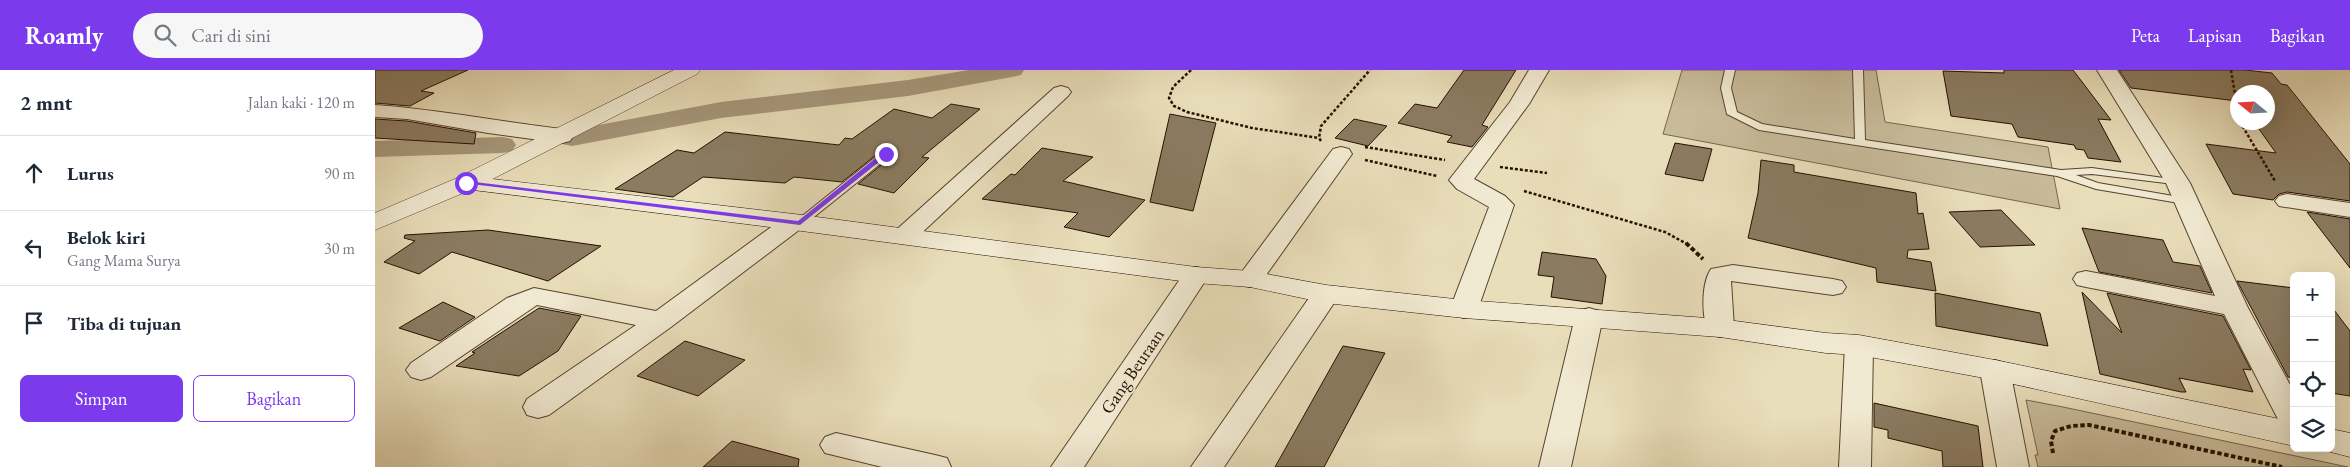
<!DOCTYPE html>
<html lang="id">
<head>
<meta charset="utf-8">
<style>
	body { margin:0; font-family:"EB Garamond",serif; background:#f6f6f7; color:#1f2937 }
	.controls { position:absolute; right:15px; bottom:15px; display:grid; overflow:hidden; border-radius:8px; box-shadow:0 5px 20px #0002 }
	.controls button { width:45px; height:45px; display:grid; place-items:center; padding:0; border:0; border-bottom:1px solid #e0e1e3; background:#fff; color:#1f2937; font:25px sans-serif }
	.compass { position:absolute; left:1855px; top:15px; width:45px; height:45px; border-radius:50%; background:#fff; box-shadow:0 5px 20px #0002; rotate:288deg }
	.stop { position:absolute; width:15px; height:15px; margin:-11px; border:4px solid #7c3aed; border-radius:50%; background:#fff }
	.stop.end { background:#7c3aed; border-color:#fff; box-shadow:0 1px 5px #0008 }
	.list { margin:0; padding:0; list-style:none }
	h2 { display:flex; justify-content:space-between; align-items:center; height:65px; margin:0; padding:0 20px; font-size:21px }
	h2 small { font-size:16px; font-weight:400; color:#747a83 }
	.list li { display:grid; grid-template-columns:32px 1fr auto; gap:15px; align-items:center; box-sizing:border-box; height:75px; padding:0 20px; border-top:1px solid #e0e1e3 }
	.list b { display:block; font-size:19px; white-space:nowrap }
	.list p { margin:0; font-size:16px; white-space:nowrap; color:#747a83 }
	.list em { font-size:16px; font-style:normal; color:#747a83 }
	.actions { display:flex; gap:10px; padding:15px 20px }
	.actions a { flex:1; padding:11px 0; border:1px solid #7c3aed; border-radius:8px; text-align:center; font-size:18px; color:#7c3aed }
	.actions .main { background:#7c3aed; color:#fff }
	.icon { flex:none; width:28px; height:28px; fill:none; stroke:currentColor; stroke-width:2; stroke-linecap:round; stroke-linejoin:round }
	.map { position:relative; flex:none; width:1975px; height:397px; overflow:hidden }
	header { display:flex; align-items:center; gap:30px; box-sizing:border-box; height:70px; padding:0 25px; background:#7c3aed; color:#fff }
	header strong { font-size:24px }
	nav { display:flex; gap:28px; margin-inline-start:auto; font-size:18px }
	.search { width:350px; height:45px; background:#f6f6f7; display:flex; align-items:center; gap:12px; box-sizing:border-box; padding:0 18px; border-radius:28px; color:#747a83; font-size:19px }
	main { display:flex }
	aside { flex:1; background:#fff }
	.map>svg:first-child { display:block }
	.green { fill:#c8bb9a; stroke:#77654d }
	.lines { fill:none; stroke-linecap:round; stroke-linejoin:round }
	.canal { fill:#a7987b; fill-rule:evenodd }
	.building { fill:#8b7b61; stroke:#260f00 }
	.service-casing { stroke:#57432e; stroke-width:2 }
	.minor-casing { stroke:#57432e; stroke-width:2 }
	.tertiary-casing { stroke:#57432e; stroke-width:1 }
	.secondary-casing { stroke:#260f00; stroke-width:1 }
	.path-far1 { stroke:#260f00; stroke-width:2.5; stroke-dasharray:3 2; stroke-linecap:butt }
	.path { stroke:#260f00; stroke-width:4; stroke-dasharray:4.5 2.5; stroke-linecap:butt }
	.service { fill:#f1ead2; fill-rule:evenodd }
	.minor { fill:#f1ead2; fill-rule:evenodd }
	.tertiary { fill:#f1ead2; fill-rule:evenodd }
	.secondary { fill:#f1ead2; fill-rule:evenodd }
	.route { fill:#7c3aed }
	.labels { text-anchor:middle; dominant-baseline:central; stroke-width:4; stroke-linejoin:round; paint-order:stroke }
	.street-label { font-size:18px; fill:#260f00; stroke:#f1ead2 }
</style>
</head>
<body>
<header>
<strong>Roamly</strong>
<div class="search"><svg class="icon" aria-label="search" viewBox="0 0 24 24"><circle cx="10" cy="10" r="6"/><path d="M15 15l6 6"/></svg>Cari di sini</div>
<nav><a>Peta</a><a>Lapisan</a><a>Bagikan</a></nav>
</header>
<main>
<aside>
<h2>2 mnt<small>Jalan kaki · 120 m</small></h2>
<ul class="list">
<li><svg class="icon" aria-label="ahead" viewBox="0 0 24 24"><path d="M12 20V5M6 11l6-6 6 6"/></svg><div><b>Lurus</b></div><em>90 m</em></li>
<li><svg class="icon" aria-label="left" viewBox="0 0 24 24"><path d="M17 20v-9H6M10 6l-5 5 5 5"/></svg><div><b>Belok kiri</b><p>Gang Mama Surya</p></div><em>30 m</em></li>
<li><svg class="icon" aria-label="arrive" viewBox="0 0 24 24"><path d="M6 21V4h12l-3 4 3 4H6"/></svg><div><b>Tiba di tujuan</b></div></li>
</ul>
<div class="actions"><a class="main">Simpan</a><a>Bagikan</a></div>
</aside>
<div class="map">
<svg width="1975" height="397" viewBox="0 0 1975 397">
	<rect width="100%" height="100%" fill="#e9deba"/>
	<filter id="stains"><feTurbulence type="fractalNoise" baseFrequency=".004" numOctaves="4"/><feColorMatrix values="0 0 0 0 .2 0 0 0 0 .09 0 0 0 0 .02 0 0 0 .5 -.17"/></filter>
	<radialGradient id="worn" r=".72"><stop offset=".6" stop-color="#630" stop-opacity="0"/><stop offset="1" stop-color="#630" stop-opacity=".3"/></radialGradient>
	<!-- green -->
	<path class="green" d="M1307 0H1501L1510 52 1673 77 1685 139 1288 64Z
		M1651 330 1688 337 1973 397H1663L1660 385H1663Z"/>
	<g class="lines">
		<!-- canal -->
		<path class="canal" d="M594 0H649L646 5 637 7 533 26 346 48 197 76 187 74 183 68 187 62 197 60 346 32 533 10Z
			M127 67 137 69 141 75 137 81 127 83 0 87V71Z"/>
	</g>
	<!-- building -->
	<path class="building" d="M0 0H93L46 21 59 23 35 36 0 33Z
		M1089 0H1141L1107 55 1113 57 1097 77 1072 72 1077 66 1023 53 1040 34 1062 38Z
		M1629 0H1698L1736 50 1723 49 1746 92 1713 88 1709 80 1701 79 1699 75 1643 67 1637 54 1576 46 1568 1 1629 3Z
		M1744 0H1870L1897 3 1906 14 1912 15 1975 94V131L1912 122 1904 124 1898 130 1858 124 1831 74 1901 83 1879 52H1892V22H1862V31L1756 18Z
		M576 34 605 39 547 87 554 88 519 123 483 114 516 87 517 81 511 79 506 81 467 112 419 107 410 113 328 107 298 127 240 119 302 80 319 83 350 62 464 75 470 68 477 69 519 39 557 48Z
		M795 44 841 53 818 141 775 132Z
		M0 49 32 51 101 63 99 74 0 68Z
		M979 49 1012 56 993 76 960 68Z
		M1300 73 1337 79 1328 111 1290 104Z
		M667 78 718 87 688 111 770 130 734 167 689 157 703 143 607 129 636 104 640 105Z
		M1386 90 1419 95V102L1541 123 1543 144 1548 143 1554 179 1533 180 1532 188 1556 192 1561 221 1502 212 1501 198 1373 168 1383 123Z
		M1626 140 1660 175 1605 177 1574 142Z
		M1932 142 1975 149V198Z
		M1707 158 1788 170 1798 192 1825 196 1837 223 1724 202Z
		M113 160 226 176 173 211 77 182 44 204 9 192 40 171 29 168 30 165Z
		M1167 182 1221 189 1231 206 1227 234 1176 227 1179 207 1163 205Z
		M1862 211 1919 218V308L1913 307Z
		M1707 222 1747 263 1732 223 1848 246 1876 300 1868 299 1878 322 1804 308 1811 322H1806L1725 304Z
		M1560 223 1665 243 1673 276 1561 256Z
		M68 232 100 247 65 271 24 258Z
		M1956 236 1975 261V326L1956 323Z
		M164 238 206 246 183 281 144 306 81 296 100 283 97 282Z
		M310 271 370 290 323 326 262 306Z
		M968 276 1010 283 949 397H900Z
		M1499 333 1603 356 1608 397H1568L1567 381 1513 368V360L1499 357Z
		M357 371 424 389 423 397H328Z"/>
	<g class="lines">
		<defs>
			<path id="service" d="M1350 0H1360L1356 18 1362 42 1387 54 1480 69 1478 0H1488L1490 70 1686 100 1717 98 1803 110 1809 113 1807 115 1717 104 1701 105 1723 113 1810 128 1816 131 1810 134 1721 119 1682 106 1384 60 1352 44 1346 18Z
				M511 81 515 82 516 84 515 86 429 155H421L419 153 421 151 507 82Z"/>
			<path id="minor" d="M1154 0H1174L1154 34 1099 109 1130 126 1139 135 1103 239 1099 245 1089 248 1079 245 1075 239 1114 137 1082 119 1074 110 1135 32Z
				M1722 0H1742L1815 113 1873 238 1919 322V362L1908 359 1849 244 1711 217 1702 215 1698 209 1702 203 1711 201 1840 226 1791 113Z
				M686 16 693 18 696 22 693 26 538 171 529 174 520 171 516 166 520 161 679 18Z
				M0 35C62 39 125 52 187 59L195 61 198 66 195 71 187 73 113 63 32 49 0 47Z
				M966 77 974 79 977 84 884 215 875 217 866 215 862 209 866 203 958 79Z
				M1912 124 1975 133V147L1904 136 1900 131 1904 126Z
				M419 145 428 147 431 152 428 157 296 257 174 345 163 348 152 345 148 337 152 329 261 255 162 235 56 307 46 310 36 307 31 300 36 293 132 228 159 218 281 241 410 147Z
				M1358 195 1458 209 1467 211 1471 217 1467 223 1458 225 1356 211 1359 258 1355 264 1345 267 1335 264C1326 251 1326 213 1336 199Z
				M821 197 830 199 834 205 709 397H676L812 199Z
				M951 216 961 218 965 224 849 397H816L941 218Z
				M1214 238 1224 241 1228 247 1196 397H1164L1200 247 1204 241Z
				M1484 266 1494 268 1498 275 1496 397H1464L1470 275 1474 268Z
				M1620 290 1630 293 1635 300 1654 397H1622L1605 300 1610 293Z
				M461 363 560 385 572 388 576 397H507L450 383 445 375 450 367Z"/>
			<path id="tertiary" d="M299 0H325L322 4 100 118 0 160V143L82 108Z"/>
			<path id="secondary" d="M91 106 419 144 821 197 875 201 951 215 1089 230 1345 249 1451 263 1484 265 1620 290 1919 352V376L1620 310 1484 285 1451 283 1345 267 1089 248 951 233 875 217 821 213 419 160 82 118 79 113 82 108Z
				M1956 359 1975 363V387L1944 379 1956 378Z"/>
		</defs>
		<!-- service casing -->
		<use href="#service" class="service-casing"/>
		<!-- minor casing -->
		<use href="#minor" class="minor-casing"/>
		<!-- tertiary casing -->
		<use href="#tertiary" class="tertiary-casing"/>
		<!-- secondary casing -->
		<use href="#secondary" class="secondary-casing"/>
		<!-- path-far1 -->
		<path class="path-far1" d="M816 0 798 17 794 28 799 36 812 42 877 58 944 68
			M1856 0 1862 36
			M1865 52 1900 111
			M946 71 944 68 946 56 995 0
			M990 77 1070 90
			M990 90 1062 106
			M1125 97 1172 103
			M1149 121 1290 162 1312 174"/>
		<!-- path -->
		<path class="path" d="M1311 173 1328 189
			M1678 383 1676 371 1680 361 1696 356 1714 355 1907 397"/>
		<!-- service -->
		<use href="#service" class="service"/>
		<!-- minor -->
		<use href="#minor" class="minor"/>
		<!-- tertiary -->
		<use href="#tertiary" class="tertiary"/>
		<!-- secondary -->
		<use href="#secondary" class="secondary"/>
	</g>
	<!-- route -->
	<path class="route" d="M508 82 514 84 425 155 88 113 91 111 423 151Z"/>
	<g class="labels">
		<!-- street labels -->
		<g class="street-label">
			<text transform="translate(757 301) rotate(-56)">Gang Beuraan</text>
		</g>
	</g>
	<rect width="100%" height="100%" filter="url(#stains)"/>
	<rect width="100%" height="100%" fill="url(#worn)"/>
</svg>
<div class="controls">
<button>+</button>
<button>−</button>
<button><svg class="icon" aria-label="locate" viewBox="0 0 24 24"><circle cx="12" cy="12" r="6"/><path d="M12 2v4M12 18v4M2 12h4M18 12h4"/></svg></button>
<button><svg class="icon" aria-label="layers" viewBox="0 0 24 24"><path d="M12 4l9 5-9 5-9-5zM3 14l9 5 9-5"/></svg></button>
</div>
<svg class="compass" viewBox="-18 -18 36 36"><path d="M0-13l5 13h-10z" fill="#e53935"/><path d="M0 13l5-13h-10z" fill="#747a83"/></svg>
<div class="stop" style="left:91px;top:113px"></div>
<div class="stop end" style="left:511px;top:84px"></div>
</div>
</main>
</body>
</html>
